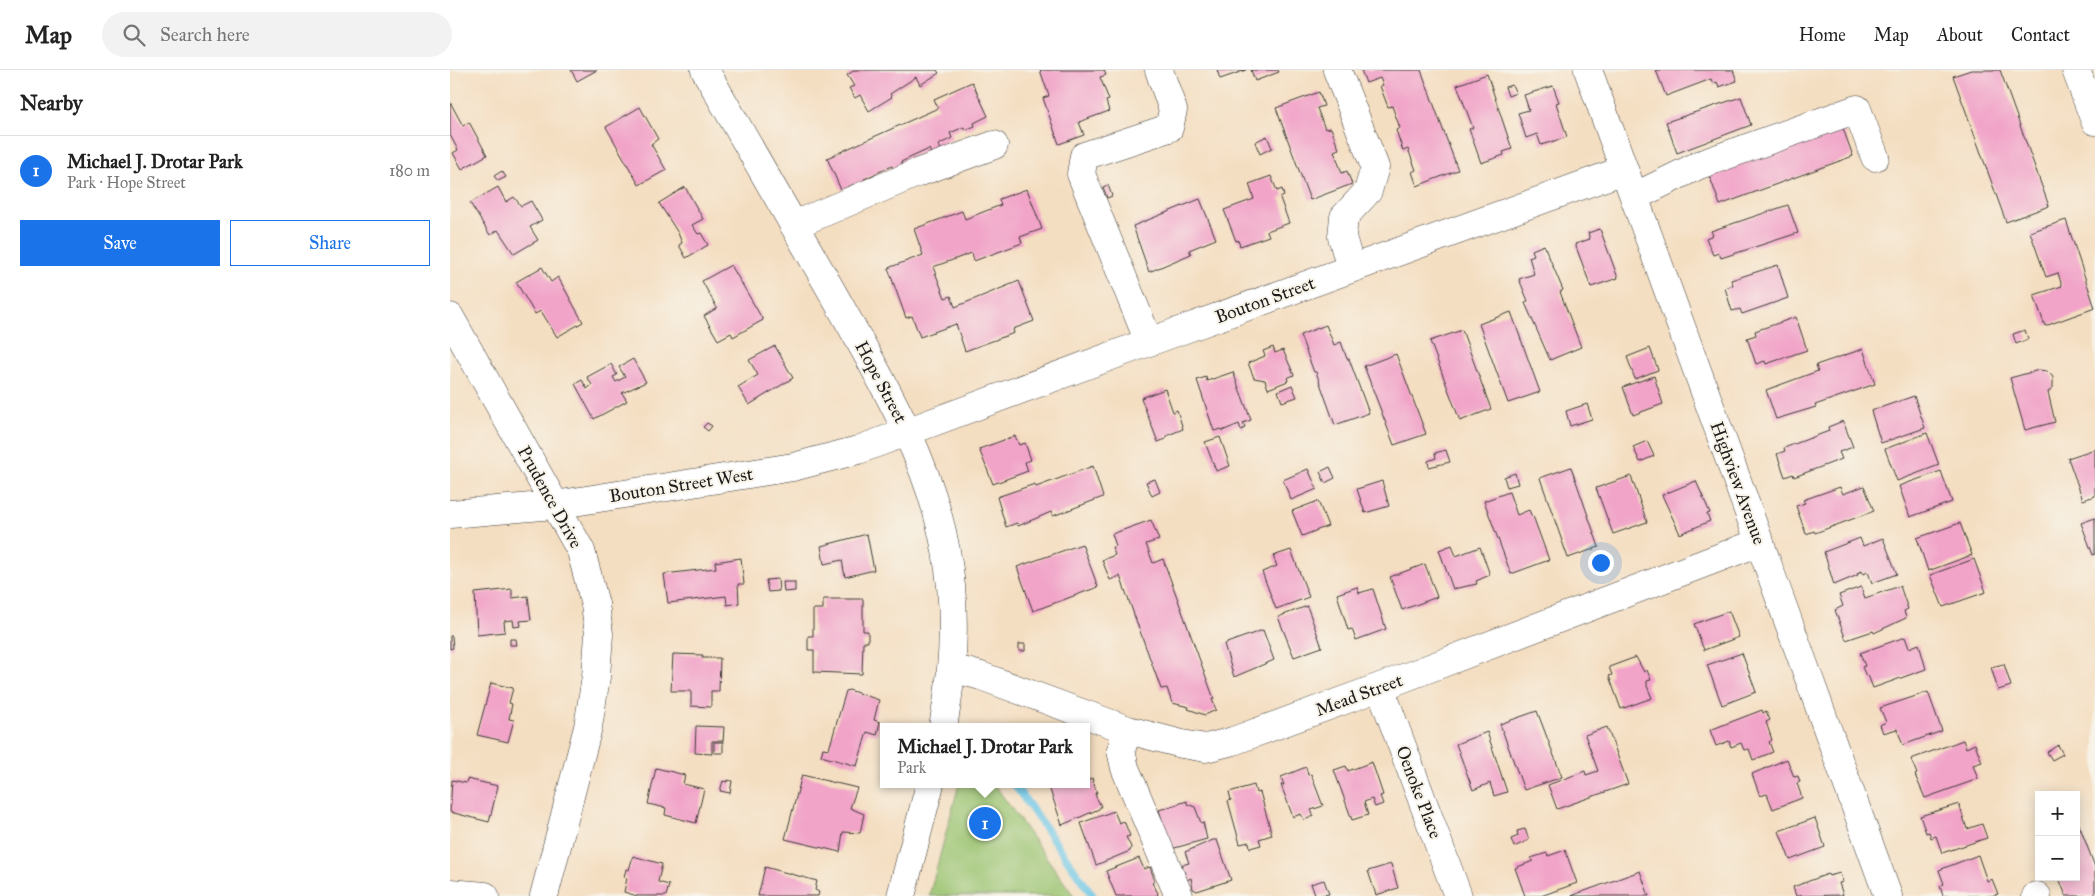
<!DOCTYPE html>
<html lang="en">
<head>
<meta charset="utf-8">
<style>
	body { margin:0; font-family:"IM FELL Great Primer",serif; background:#f2f2f2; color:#222 }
	.controls { position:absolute; right:15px; bottom:15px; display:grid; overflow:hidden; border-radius:0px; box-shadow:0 2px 12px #0003 }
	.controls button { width:45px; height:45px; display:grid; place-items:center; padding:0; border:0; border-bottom:1px solid #e0e0e0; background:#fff; color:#222; font:25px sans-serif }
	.you { position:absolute; left:1150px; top:492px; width:18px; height:18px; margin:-12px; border:4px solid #fff; border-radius:50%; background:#1a73e8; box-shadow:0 0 0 8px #1a73e833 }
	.badge { display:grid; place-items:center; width:32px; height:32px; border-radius:50%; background:#1a73e8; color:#fff; font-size:16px; font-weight:700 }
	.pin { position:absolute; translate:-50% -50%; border:2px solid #fff; box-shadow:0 1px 5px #0006 }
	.popup { position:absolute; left:430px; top:653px; width:210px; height:65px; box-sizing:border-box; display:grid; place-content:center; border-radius:0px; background:#fff; filter:drop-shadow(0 1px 4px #0005); font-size:16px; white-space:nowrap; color:#767676 }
	.popup b { font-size:19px; color:#222 }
	.popup::after { content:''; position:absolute; left:50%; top:100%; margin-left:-10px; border:10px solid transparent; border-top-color:#fff }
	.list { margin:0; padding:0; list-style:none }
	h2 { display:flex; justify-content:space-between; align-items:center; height:65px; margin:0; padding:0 20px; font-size:21px }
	h2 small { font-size:16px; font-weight:400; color:#767676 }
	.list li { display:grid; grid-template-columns:32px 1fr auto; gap:15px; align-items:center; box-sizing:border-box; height:70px; padding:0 20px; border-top:1px solid #e0e0e0 }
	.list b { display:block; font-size:19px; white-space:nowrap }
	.list p { margin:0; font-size:16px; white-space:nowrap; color:#767676 }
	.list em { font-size:16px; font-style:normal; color:#767676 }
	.actions { display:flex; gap:10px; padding:15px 20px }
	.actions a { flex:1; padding:11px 0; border:1px solid #1a73e8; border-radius:0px; text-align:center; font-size:18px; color:#1a73e8 }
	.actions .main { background:#1a73e8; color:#fff }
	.icon { flex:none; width:28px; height:28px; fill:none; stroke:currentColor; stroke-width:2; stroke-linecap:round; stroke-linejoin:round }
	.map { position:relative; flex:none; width:1645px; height:826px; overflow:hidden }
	header { display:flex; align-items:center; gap:30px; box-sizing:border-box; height:70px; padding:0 25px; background:#fff; border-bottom:1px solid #e0e0e0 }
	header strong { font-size:24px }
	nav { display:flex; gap:28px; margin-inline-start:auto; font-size:18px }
	.search { width:350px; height:45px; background:#f2f2f2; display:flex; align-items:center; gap:12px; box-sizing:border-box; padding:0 18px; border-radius:28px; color:#767676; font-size:19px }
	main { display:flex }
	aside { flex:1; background:#fff }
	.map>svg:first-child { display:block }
	.green { fill:#9ac36f; stroke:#5b7046 }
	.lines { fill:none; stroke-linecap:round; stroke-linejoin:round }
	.stream { stroke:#68c5e6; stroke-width:8 }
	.building { fill:#f1a3c8 }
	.minor-casing { stroke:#3c3935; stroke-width:29 }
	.major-casing { stroke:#3c3935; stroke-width:29 }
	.minor { stroke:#fff; stroke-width:28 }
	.major { stroke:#fff; stroke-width:28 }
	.labels { text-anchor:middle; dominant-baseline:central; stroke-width:4; stroke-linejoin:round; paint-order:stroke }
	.street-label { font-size:18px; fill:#1c1c1c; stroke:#f7f3e8 }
</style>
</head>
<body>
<header>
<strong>Map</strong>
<div class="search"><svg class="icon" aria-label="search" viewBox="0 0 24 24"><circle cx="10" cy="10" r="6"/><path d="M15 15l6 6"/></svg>Search here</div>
<nav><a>Home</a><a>Map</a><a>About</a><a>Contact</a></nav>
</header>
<main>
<aside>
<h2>Nearby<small></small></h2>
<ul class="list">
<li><span class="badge">1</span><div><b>Michael J. Drotar Park</b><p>Park · Hope Street</p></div><em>180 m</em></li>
</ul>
<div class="actions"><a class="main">Save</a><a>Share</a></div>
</aside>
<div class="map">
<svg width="1645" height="826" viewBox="0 0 1645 826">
	<rect width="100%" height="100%" fill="#f7f3e8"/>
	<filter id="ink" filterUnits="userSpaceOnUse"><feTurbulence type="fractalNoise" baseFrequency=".02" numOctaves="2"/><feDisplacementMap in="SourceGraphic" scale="10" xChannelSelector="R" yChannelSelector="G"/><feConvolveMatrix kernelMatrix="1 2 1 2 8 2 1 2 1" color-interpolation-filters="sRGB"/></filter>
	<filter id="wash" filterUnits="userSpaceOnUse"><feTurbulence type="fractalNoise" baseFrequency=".0096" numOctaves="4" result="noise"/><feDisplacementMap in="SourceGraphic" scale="20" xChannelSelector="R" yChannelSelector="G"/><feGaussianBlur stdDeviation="1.12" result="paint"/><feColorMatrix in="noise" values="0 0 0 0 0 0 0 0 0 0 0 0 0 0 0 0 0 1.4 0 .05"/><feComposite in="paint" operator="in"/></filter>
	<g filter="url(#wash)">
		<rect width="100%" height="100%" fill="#f4dec1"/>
		<!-- green -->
		<path class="green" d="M509 714H544L624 826H479Z"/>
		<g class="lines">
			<!-- stream -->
			<path class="stream" d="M564 714 643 826"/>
		</g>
		<g id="blocks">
			<!-- building -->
			<path class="building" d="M121 0H147L127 11Z
				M405 0H487L489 3 470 15 466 7 440 24 442 27 419 41 410 25 405 28 399 18 404 16 397 5Z
				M590 0H654L656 5 650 7 659 30 656 31 659 41 629 52 634 65 609 74 593 28 599 26Z
				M767 0H796L770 9Z
				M801 0H828L829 2 805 11Z
				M911 0H971L1008 100 967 116 962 102 966 100 958 79 953 81 946 60 950 58 942 36 938 37 930 16 933 15 930 8 916 13Z
				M1206 0H1283L1287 11 1269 17 1267 12 1263 14 1261 9 1216 26Z
				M1521 0H1550L1599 136 1556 152 1503 6Z
				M1037 4 1062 79 1053 82 1054 85 1031 93 1019 59 1023 58 1007 15Z
				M522 12 538 46 524 53 525 56 515 60 514 57 500 63 502 68 488 75 491 79 481 84 479 79 451 92 454 96 444 101 442 96 414 109 416 114 406 118 404 114 391 120 377 88 488 38 484 29Z
				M1062 15 1066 23 1058 26 1055 17Z
				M1103 16 1109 32 1106 33 1117 67 1091 75 1087 64 1076 68 1068 43 1079 40 1074 25Z
				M869 22 874 36 867 38 875 59 881 58 889 79 884 81 892 103 897 101 902 114 860 130 826 38Z
				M1291 27 1301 55 1227 83 1216 52Z
				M0 32 13 56 19 52 37 85 12 99 3 83 8 80 0 65Z
				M190 37 208 69 201 74 216 100 189 115 156 57Z
				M1390 50 1403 86 1270 135 1257 99Z
				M817 66 822 78 810 84 805 72Z
				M52 101 56 107 48 111 44 106Z
				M821 106 827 121 832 119 834 126 830 128 839 153 817 161 819 166 790 176 788 170 786 171 774 140 804 129 799 114Z
				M658 115 662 126 657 128 653 117Z
				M48 117 56 132 64 127 71 136 81 131 92 150 80 157 88 170 64 184 48 160 40 165 20 133Z
				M235 117 253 149 242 155 248 164 251 163 258 175 236 188 229 175 232 173 228 163 209 133Z
				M577 119 592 159 570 167 572 173 524 191 522 183 483 197 495 228 501 226 505 237 569 211 584 251 563 259 564 263 515 281 506 254 470 267 462 246 456 248 438 198 473 185 464 159 512 141 515 149 551 135 549 129Z
				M750 129 766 169 739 180 741 184 699 202 683 156Z
				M1338 135 1348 163 1271 188 1269 183 1263 185 1256 168 1263 165 1261 161Z
				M1616 150 1645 238 1595 256 1584 225 1612 216 1608 203 1596 207 1580 162Z
				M1150 159 1168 208 1141 217 1125 174 1140 169 1138 163Z
				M1094 175 1113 220 1110 222 1131 277 1100 290 1075 233 1078 231 1069 209 1084 204 1079 187 1084 185 1082 180Z
				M281 195 313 250 283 267 281 263 268 270 254 246 267 238 252 211Z
				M1328 195 1338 228 1292 244 1290 239 1282 241 1275 218 1283 215 1281 210Z
				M92 197 101 212 108 207 133 252 107 267 91 241 85 244 66 212Z
				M1061 242 1090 322 1058 333 1029 254Z
				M1346 247 1357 280 1316 294 1315 291 1306 294 1297 268 1306 265 1305 261Z
				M876 255 884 275 891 272 897 289H899L919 343 885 355 866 302H864L850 265Z
				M1012 260 1041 339 1010 351 980 271Z
				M1575 260 1578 269 1566 274 1563 264Z
				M325 276 343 308 299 335 288 317 308 305 299 290Z
				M823 277 825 283 833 280 844 305 837 308 838 311 818 319 815 310 804 308 798 293 815 286 813 281Z
				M1200 278 1208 300 1185 309 1177 287Z
				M1413 279 1425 314 1365 335 1366 337 1326 349 1316 320 1368 301 1366 295Z
				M946 284 976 364 944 375 914 296Z
				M183 289 196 312 172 323 177 331 144 349 125 314 132 310 137 319 142 315 137 307 161 294 167 305 163 307 166 312 175 307 169 297Z
				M1589 300 1597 301 1603 307V318L1598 322 1605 352 1575 360 1560 308Z
				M783 302 801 350 793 353 795 358 791 360 789 354 772 361 771 359 764 361 747 310 756 307 757 311Z
				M1204 306 1213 334 1183 345 1173 317Z
				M842 315 847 327 832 332 828 321Z
				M715 319 723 342 727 340 733 359 716 366V369L708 372 691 328Z
				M1464 326 1475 358 1431 373 1421 341Z
				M1137 334 1142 349 1120 356 1116 341Z
				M1393 351 1403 377 1389 382 1392 389 1344 407 1343 404 1335 407 1327 384 1335 381 1334 378 1379 361 1378 357Z
				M257 353 262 356 258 361 253 357Z
				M1477 363 1489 395 1447 411 1435 379Z
				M565 366 569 375 575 373 581 390 575 392 578 401 543 414 529 379Z
				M770 367 780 396 766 401 755 372Z
				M1197 371 1204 386 1190 392 1183 377Z
				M1645 379V426L1633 430 1618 388Z
				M996 380 1000 392 979 397 978 391 986 388 985 383Z
				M643 396 653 427 603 446 601 442 568 456 567 453 556 457 547 427 585 414 586 417Z
				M880 397 885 408 875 413 870 402Z
				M1121 397 1149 477 1118 488 1090 408Z
				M858 399 867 419 841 430 833 410Z
				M1491 401 1502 432 1460 447 1449 416Z
				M1065 403 1068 414 1057 417 1054 407Z
				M1181 406 1197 452 1163 464 1146 418Z
				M705 409 710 422 702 426 696 412Z
				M932 411 939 436 915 443 907 419Z
				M1246 411 1260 443 1257 444 1260 451 1230 464 1212 425Z
				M1414 416 1424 441 1365 463 1364 461 1356 464 1346 436 1355 433 1353 430 1390 417 1393 424Z
				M1059 422 1067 445 1079 440 1082 447 1083 446 1099 490 1061 504 1034 431Z
				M868 431 878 456 852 466 842 441Z
				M1645 448V484L1643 485 1631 453Z
				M701 450 709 470 696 474 703 493 713 489 764 629H762L766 640 755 645 738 639 739 637 722 633 717 618 711 619 670 506 660 510 652 490 665 485 662 477 666 476 662 464Z
				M1510 453 1522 485 1478 501 1467 468Z
				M417 464 424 500 395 507 392 490 374 494 371 476Z
				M1410 468 1413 476 1433 468 1447 504 1422 513 1418 502 1413 504 1412 501 1407 503 1408 505 1384 515 1374 482Z
				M632 474 648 517 583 541 567 497Z
				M1002 475 1006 486 1030 477 1040 505 1026 511 1027 514 1003 519 989 480Z
				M841 480 859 527 826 539 812 502 827 496 823 486Z
				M291 488 294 514H288L289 533 277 535 276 526 218 533 214 504 266 498 265 492Z
				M1524 489 1536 522 1493 537 1480 505Z
				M975 494 987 527 952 540 940 507Z
				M328 509 329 521 318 522 316 510Z
				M333 512H345V521L334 522Z
				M1450 516 1458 539 1454 541 1456 548 1424 563 1423 561 1396 570 1385 540 1393 536 1389 525 1411 517 1415 528Z
				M907 517 909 523 923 519 936 559 906 570 902 559 898 560 887 524Z
				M62 519V528L78 526 81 550 70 551 71 556 64 557 63 550 54 551 55 562 27 565 25 523Z
				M373 529H413V561H418V572H413L412 604 364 602V580H358V566H363V539H373Z
				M857 536 872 577 844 587 828 547Z
				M1279 541 1289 567 1254 580 1244 554Z
				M813 560 824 590 784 607 774 574Z
				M0 566H2L3 578 0 579Z
				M1455 567 1459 578 1469 574 1476 599 1423 618 1418 605 1416 606 1412 597 1415 596 1410 583Z
				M60 569H66L67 575H60Z
				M569 574H575V581H569Z
				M1292 583 1306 622 1272 635 1257 595Z
				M223 584 253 585 252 588H270L269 621H261V637L241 636V621H221Z
				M1186 587 1194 602 1197 600 1201 610 1197 611V616L1202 628 1171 639 1159 606 1162 605 1159 597Z
				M1554 594 1561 616 1548 620 1541 597Z
				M41 613 63 618 59 633 62 634 59 649 64 650 58 672 27 665Z
				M399 620 429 630 424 650 430 652 427 665 417 662 407 696 371 686 373 678 379 679 396 621Z
				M1478 622 1492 661 1453 675 1447 659 1433 663 1430 655 1436 652 1430 638Z
				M1312 640 1313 643 1316 641 1320 650 1316 652 1322 670 1319 672 1323 682 1303 690 1299 679 1294 680 1291 673 1281 677 1279 671 1266 676 1260 660Z
				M1087 641 1112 707 1074 720 1050 654Z
				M246 656 274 657 273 671H262V684L245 683Z
				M1157 657 1178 714 1107 739 1098 715 1135 701 1136 705 1148 701 1135 665Z
				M1037 662 1057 722 1044 726 1040 713 1023 720 1006 674Z
				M1513 670 1516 678 1525 674 1532 692 1523 695 1528 709 1475 728 1465 705 1467 704 1461 689Z
				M264 672H273V683H264Z
				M1608 675 1613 684 1602 690 1597 682Z
				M1337 689 1344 707 1348 706 1350 712 1347 713 1352 728 1323 739 1317 724 1310 726 1302 704Z
				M922 692 933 725 930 726 933 734 925 737 922 729 914 732 918 745 902 750 884 700 896 696 898 701Z
				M856 697 858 705 861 704 873 736 861 740 864 746 854 750 851 744 843 747 831 715H834L831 707Z
				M206 698 235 705 233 714 254 719 246 753 215 745 216 738 198 734Z
				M352 705 407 718 400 738 414 744 410 763 393 762 390 782 335 769Z
				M642 708 647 723H645L646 727 651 736 649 739 612 755 598 714H636V711Z
				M17 709 48 716 39 752 0 742 2 710 16 713Z
				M277 710 282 711 280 723 270 721 273 711 277 712Z
				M804 715 806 723 810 722 822 765 809 769 811 775 800 778 799 772 790 774 778 731 781 730 779 722Z
				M737 731V734L745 737 751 753 753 752 757 769 721 779 709 740Z
				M1509 734 1517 759 1532 754 1537 768 1492 783 1486 766 1481 768 1479 762 1476 763 1470 746Z
				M664 741 669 753 674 751 680 766 676 767 681 777 680 781 646 795 631 753Z
				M1365 748 1375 777 1340 790 1329 761Z
				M1626 752H1628L1645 797V826H1616L1609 808 1626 807Z
				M1075 759 1079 770 1064 777 1061 769 1068 766 1067 761Z
				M763 770H767L781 810 747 821 743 819 741 808 737 810 732 795 739 793 735 782Z
				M1115 780 1127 813 1091 826H1075L1065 798 1083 791 1081 788 1097 783 1098 786Z
				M1528 785 1537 811 1542 809 1548 824 1541 826H1493L1490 816 1494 814 1489 800Z
				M183 786 212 794 208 812 219 815 216 826H187L174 822 177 808 174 807 176 799 179 800Z
				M689 788 694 799 700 797 705 811 702 813 708 823 707 826H666L656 801Z
				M941 794 948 818 926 825 918 801Z
				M315 797 367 811 365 820 369 822 368 826H308Z
				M1190 801 1199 826H1121Z
				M1390 803 1393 812 1389 813 1393 825 1346 826 1343 817 1378 804 1379 806Z
				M874 810 879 824 866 826 861 814Z"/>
		</g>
	</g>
	<g filter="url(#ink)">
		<use href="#blocks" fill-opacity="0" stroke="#3c3935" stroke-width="1"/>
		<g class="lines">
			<defs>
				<path id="minor" d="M887 0 925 97 918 121 894 147 892 167 901 198
					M1138 0 1438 826
					M1626 0 1645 51
					M1184 127 1249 95 1407 39 1425 87
					M344 155 467 103 544 75
					M0 247 131 481 145 534 149 564 146 607 138 657 94 826
					M699 272 631 104 634 86 719 58 723 40 709 0
					M0 444 105 435 343 397 408 380 699 272 1174 100
					M502 598 531 606 678 660 732 674 756 678 783 671 930 617 1310 472
					M930 617 1008 826
					M678 660 671 680 675 698 729 826
					M0 823 35 826
					M1586 826H1587"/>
				<path id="major" d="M255 0C297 73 339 146 381 220 427 302 479 386 496 481 507 539 504 599 493 657
					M451 826 480 714"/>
			</defs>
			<!-- minor casing -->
			<use href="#minor" class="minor-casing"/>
			<!-- major casing -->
			<use href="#major" class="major-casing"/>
			<!-- minor -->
			<use href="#minor" class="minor"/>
			<!-- major -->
			<use href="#major" class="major"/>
		</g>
	</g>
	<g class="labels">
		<!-- street labels -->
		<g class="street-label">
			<text transform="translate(815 230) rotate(-20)">Bouton Street</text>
			<text transform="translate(431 312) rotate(62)">Hope Street</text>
			<text transform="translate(1288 413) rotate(70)">Highview Avenue</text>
			<text transform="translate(231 415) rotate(-9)">Bouton Street West</text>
			<text transform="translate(100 427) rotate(61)">Prudence Drive</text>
			<text transform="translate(909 625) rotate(-20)">Mead Street</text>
			<text transform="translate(969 722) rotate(69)">Oenoke Place</text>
		</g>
	</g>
</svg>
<div class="controls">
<button>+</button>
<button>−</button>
</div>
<div class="you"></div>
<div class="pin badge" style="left:535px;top:753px">1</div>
<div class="popup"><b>Michael J. Drotar Park</b>Park</div>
</div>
</main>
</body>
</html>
